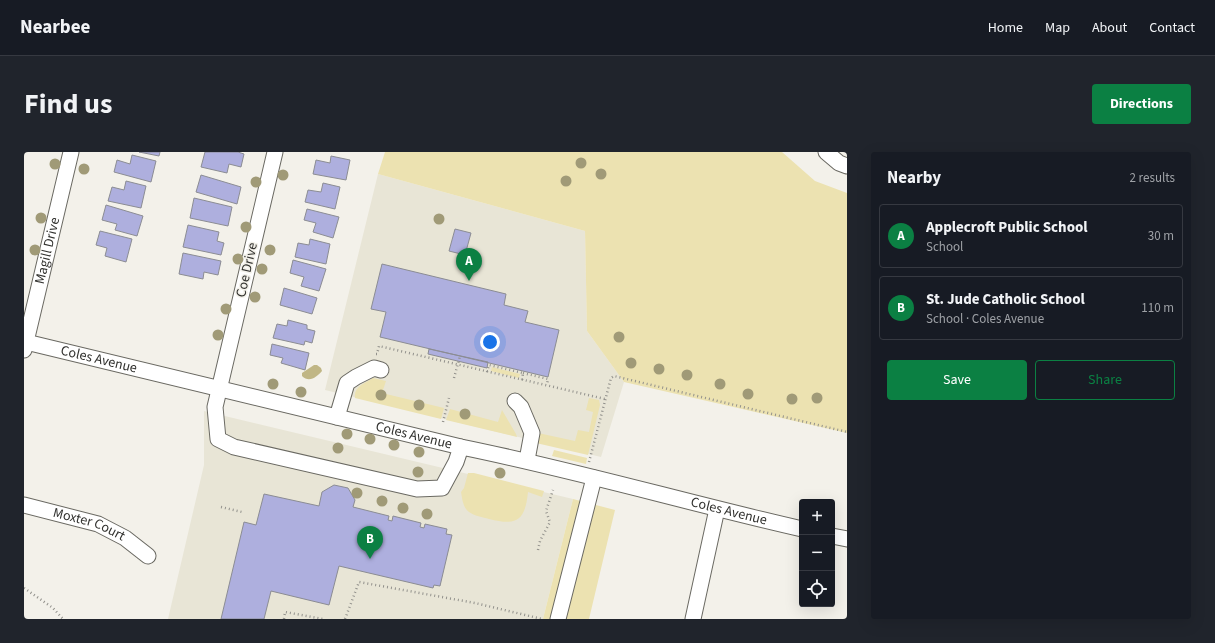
<!DOCTYPE html>
<html lang="en">
<head>
<meta charset="utf-8">
<style>
	body { margin:0; font-family:"Source Sans 3",sans-serif; background:#20242c; color:#f1f3f6 }
	.controls { position:absolute; right:12px; bottom:12px; display:grid; overflow:hidden; border-radius:4px; box-shadow:0 4px 16px #0002 }
	.controls button { width:36px; height:36px; display:grid; place-items:center; padding:0; border:0; border-bottom:1px solid #363941; background:#171b24; color:#f1f3f6; font:20px sans-serif }
	.you { position:absolute; left:466px; top:190px; width:14px; height:14px; margin:-10px; border:3px solid #fff; border-radius:50%; background:#1a73e8; box-shadow:0 0 0 6px #1a73e833 }
	.badge { display:grid; place-items:center; width:26px; height:26px; border-radius:50%; background:#0b8043; color:#fff; font-size:13px; font-weight:700 }
	.pin { position:absolute; translate:-50% -33px; filter:drop-shadow(0 1px 2px #0008) }
	.pin::after { content:''; position:absolute; top:21px; width:14px; height:12px; background:inherit; clip-path:polygon(0 0,100% 0,50% 100%) }
	.list { margin:0; padding:0; list-style:none }
	h2 { display:flex; justify-content:space-between; align-items:center; height:52px; margin:0; padding:0 16px; font-size:17px }
	h2 small { font-size:13px; font-weight:400; color:#9ea1a6 }
	.list li { display:grid; grid-template-columns:26px 1fr auto; gap:12px; align-items:center; box-sizing:border-box; height:64px; margin:0 8px 8px; padding:0 8px; border:1px solid #363941; border-radius:4px }
	.list b { display:block; font-size:15px; white-space:nowrap }
	.list p { margin:0; font-size:13px; white-space:nowrap; color:#9ea1a6 }
	.list em { font-size:13px; font-style:normal; color:#9ea1a6 }
	.actions { display:flex; gap:8px; padding:12px 16px }
	.actions a { flex:1; padding:9px 0; border:1px solid #0b8043; border-radius:4px; text-align:center; font-size:14px; color:#0b8043 }
	.actions .main { background:#0b8043; color:#fff }
	.icon { flex:none; width:22px; height:22px; fill:none; stroke:currentColor; stroke-width:2; stroke-linecap:round; stroke-linejoin:round }
	.map { position:relative; flex:none; width:823px; height:467px; overflow:hidden; border-radius:4px }
	header { display:flex; align-items:center; gap:24px; box-sizing:border-box; height:56px; padding:0 20px; background:#171b24; border-bottom:1px solid #363941 }
	header strong { font-size:19px }
	nav { display:flex; gap:22px; margin-inline-start:auto; font-size:14px }
	.intro { display:flex; align-items:center; justify-content:space-between; box-sizing:border-box; height:96px; padding:0 24px }
	h1 { margin:0; font-size:28px }
	.button { padding:10px 18px; border-radius:4px; background:#0b8043; color:#fff; font-size:14px; font-weight:700 }
	main { display:flex; gap:24px; padding:0 24px }
	aside { flex:1; background:#171b24; border-radius:4px; box-shadow:0 4px 16px #0002 }
	.map>svg:first-child { display:block }
	.built { fill:#e8e5d6 }
	.green { fill:#ece2b1 }
	.water { fill:#c0b685 }
	.building { fill:#aeafde; stroke:#8b8c93 }
	.lines { fill:none; stroke-linecap:round; stroke-linejoin:round }
	.minor-casing { stroke:#6a6962; stroke-width:17 }
	.path { stroke:#92918c; stroke-width:2.5; stroke-dasharray:1 3; stroke-linecap:butt }
	.minor { stroke:#fff; stroke-width:15 }
	.tree { fill:#a09a77 }
	.labels { text-anchor:middle; dominant-baseline:central; stroke-width:3; stroke-linejoin:round; paint-order:stroke }
	.street-label { font-size:14px; fill:#32322f; stroke:#f3f1ea }
</style>
</head>
<body>
<header>
<strong>Nearbee</strong>
<nav><a>Home</a><a>Map</a><a>About</a><a>Contact</a></nav>
</header>
<div class="intro"><h1>Find us</h1><a class="button">Directions</a></div>
<main>
<div class="map">
<svg width="823" height="467" viewBox="0 0 823 467">
	<rect width="100%" height="100%" fill="#f3f1ea"/>
	<!-- built -->
	<path class="built" d="M354 22 561 79 563 179 600 230 577 305 301 238Z
		M180 259 549 347 519 467H144L180 313Z"/>
	<!-- green -->
	<path class="green" d="M361 0H758L791 29 823 41V281L600 230 563 179 561 79 354 22Z
		M468 215 496 222 495 226 467 219Z
		M349 226 362 229 358 241 420 256 417 267 331 246C329 235 341 231 349 226Z
		M565 246 575 248 576 253 564 303 512 291 514 281 551 289 554 278 565 280 569 260 562 258Z
		M426 257 474 270 478 258 492 282 493 285 422 268Z
		M530 298 563 306 562 312 528 304Z
		M444 321H450L520 339 518 345 504 340C501 369 493 374 465 367 459 365 450 364 445 360 439 356 438 346 437 340L440 336Z
		M549 347 591 358 565 467H519Z"/>
	<!-- water -->
	<path class="water" d="M290 213H293L297 216 298 219C293 225 285 231 278 224V221Z"/>
	<!-- building -->
	<path class="building" d="M115 0H136L135 4Z
		M181 0H214L220 2 217 15 205 12 203 21 177 15Z
		M108 3 132 9 127 30 90 20 93 8 106 12Z
		M307 4 326 8 322 28 289 22 292 8 306 11Z
		M177 23 217 35 213 52 172 40Z
		M102 29 122 34 117 56 84 49 88 35 100 38Z
		M299 31 316 35 311 57 281 50 284 38 297 40Z
		M170 46 208 55 204 74 166 66Z
		M82 53 119 64 113 84 91 78 93 72 78 68Z
		M283 57 315 65 309 86 289 80 292 71 280 68Z
		M164 73 195 80 193 89 200 91 197 103 159 95Z
		M431 77 447 81 441 103 425 99Z
		M76 79 108 87 102 110 81 104 83 96 72 93Z
		M286 87 306 92 302 112 271 105 274 91 285 93Z
		M159 101 197 109 194 123 180 120 179 127 155 122Z
		M269 108 302 117 295 139 277 134 280 125 266 121Z
		M358 112 482 142 480 153 504 159 501 170 535 178 524 225 356 185 362 160 347 157Z
		M260 136 293 146 288 162 256 153Z
		M264 168 283 173V177L291 179 288 191 281 189 280 193 249 186 253 172 263 174Z
		M248 192 285 201 281 218 257 211 259 206 246 203Z
		M405 197 464 210 463 216 404 202Z
		M310 333 324 336 331 348 329 355 365 364 364 368 368 369 369 364 397 371 396 375 400 376 401 372 423 377 422 382 428 383 416 434 410 433 409 436 315 414 305 453 247 439 240 467H197L220 370 232 373 240 342 295 354 298 340Z"/>
	<g class="lines">
		<defs>
			<g id="minor">
				<path d="M251 0 191 255 194 287 210 295 393 337 418 336 432 310 437 295"/>
				<path d="M802 0 815 11 823 14"/>
				<path id="s1" d="M2 190 437 295C551 318 664 351 778 377"/>
				<path id="s2" d="M0 198 47 0"/>
				<path d="M491 249 497 255 508 281 503 308"/>
				<path d="M313 265 323 231 332 225 350 216 357 218"/>
				<path id="s3" d="M0 353 74 372 101 386 124 404"/>
				<path d="M808 384 823 387"/>
				<path d="M534 467 570 326"/>
				<path d="M669 467 693 357"/>
			</g>
		</defs>
		<!-- minor casing -->
		<use href="#minor" class="minor-casing"/>
		<!-- path -->
		<path class="path" d="M352 202H353L355 194 581 247
			M463 220 465 213 499 221 498 228
			M499 221 524 227 523 233
			M430 226 436 204
			M419 270 425 246
			M565 310 587 226 590 224 823 280
			M197 355 218 360
			M514 398 516 389 526 370 522 359 529 338
			M0 436 29 456 39 467
			M260 467 261 460 299 467
			M321 467 335 430 451 451 518 467"/>
		<!-- minor -->
		<use href="#minor" class="minor"/>
	</g>
	<!-- trees -->
	<g class="tree">
		<circle cx="557" cy="11" r="5.5"/>
		<circle cx="31" cy="12" r="5.5"/>
		<circle cx="60" cy="17" r="5.5"/>
		<circle cx="577" cy="22" r="5.5"/>
		<circle cx="259" cy="23" r="5.5"/>
		<circle cx="542" cy="29" r="5.5"/>
		<circle cx="232" cy="30" r="5.5"/>
		<circle cx="17" cy="66" r="5.5"/>
		<circle cx="415" cy="67" r="5.5"/>
		<circle cx="222" cy="75" r="5.5"/>
		<circle cx="11" cy="98" r="5.5"/>
		<circle cx="246" cy="98" r="5.5"/>
		<circle cx="214" cy="107" r="5.5"/>
		<circle cx="238" cy="117" r="5.5"/>
		<circle cx="231" cy="145" r="5.5"/>
		<circle cx="202" cy="157" r="5.5"/>
		<circle cx="194" cy="183" r="5.5"/>
		<circle cx="595" cy="185" r="5.5"/>
		<circle cx="607" cy="211" r="5.5"/>
		<circle cx="635" cy="217" r="5.5"/>
		<circle cx="663" cy="223" r="5.5"/>
		<circle cx="249" cy="232" r="5.5"/>
		<circle cx="696" cy="232" r="5.5"/>
		<circle cx="277" cy="240" r="5.5"/>
		<circle cx="724" cy="242" r="5.5"/>
		<circle cx="357" cy="243" r="5.5"/>
		<circle cx="793" cy="246" r="5.5"/>
		<circle cx="768" cy="247" r="5.5"/>
		<circle cx="395" cy="253" r="5.5"/>
		<circle cx="441" cy="262" r="5.5"/>
		<circle cx="323" cy="282" r="5.5"/>
		<circle cx="346" cy="287" r="5.5"/>
		<circle cx="370" cy="293" r="5.5"/>
		<circle cx="314" cy="296" r="5.5"/>
		<circle cx="395" cy="300" r="5.5"/>
		<circle cx="394" cy="320" r="5.5"/>
		<circle cx="476" cy="321" r="5.5"/>
		<circle cx="333" cy="341" r="5.5"/>
		<circle cx="358" cy="349" r="5.5"/>
		<circle cx="379" cy="356" r="5.5"/>
		<circle cx="403" cy="362" r="5.5"/>
	</g>
	<g class="labels">
		<!-- street labels -->
		<g class="street-label">
			<text stroke="none"><textPath href="#s2" startOffset="102">Magill Drive</textPath></text>
			<text transform="translate(223 118) rotate(-77)">Coe Drive</text>
			<text stroke="none"><textPath href="#s1" startOffset="75">Coles Avenue</textPath></text>
			<text stroke="none"><textPath href="#s1" startOffset="399">Coles Avenue</textPath></text>
			<text stroke="none"><textPath href="#s1" startOffset="723">Coles Avenue</textPath></text>
			<text stroke="none"><textPath href="#s3" startOffset="68">Moxter Court</textPath></text>
		</g>
	</g>
</svg>
<div class="controls">
<button>+</button>
<button>−</button>
<button><svg class="icon" aria-label="locate" viewBox="0 0 24 24"><circle cx="12" cy="12" r="6"/><path d="M12 2v4M12 18v4M2 12h4M18 12h4"/></svg></button>
</div>
<div class="you"></div>
<div class="pin badge" style="left:445px;top:129px">A</div>
<div class="pin badge" style="left:346px;top:407px">B</div>
</div>
<aside>
<h2>Nearby<small>2 results</small></h2>
<ul class="list">
<li><span class="badge">A</span><div><b>Applecroft Public School</b><p>School</p></div><em>30 m</em></li>
<li><span class="badge">B</span><div><b>St. Jude Catholic School</b><p>School · Coles Avenue</p></div><em>110 m</em></li>
</ul>
<div class="actions"><a class="main">Save</a><a>Share</a></div>
</aside>
</main>
</body>
</html>
